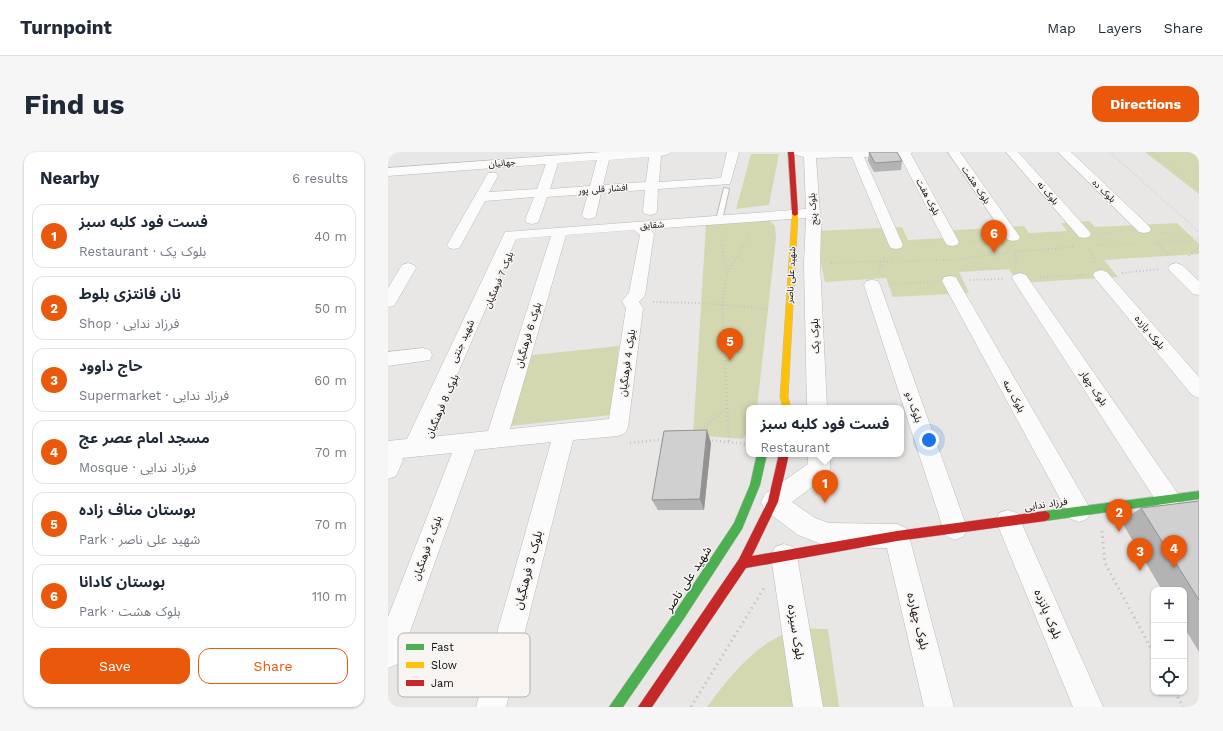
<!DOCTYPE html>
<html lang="en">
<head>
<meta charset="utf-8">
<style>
	body { margin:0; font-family:"Work Sans","Noto Sans Arabic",sans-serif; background:#f6f6f7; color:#1f2937 }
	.controls { position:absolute; right:12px; bottom:12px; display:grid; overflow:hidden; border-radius:8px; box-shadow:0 1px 3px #0004 }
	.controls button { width:36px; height:36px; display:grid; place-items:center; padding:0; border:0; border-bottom:1px solid #e0e1e3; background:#fff; color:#1f2937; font:20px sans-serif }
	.you { position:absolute; left:541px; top:288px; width:14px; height:14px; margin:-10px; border:3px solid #fff; border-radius:50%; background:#1a73e8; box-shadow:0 0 0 6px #1a73e833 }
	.badge { display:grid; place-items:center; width:26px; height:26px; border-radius:50%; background:#ea580c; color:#fff; font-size:13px; font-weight:700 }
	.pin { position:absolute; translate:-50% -33px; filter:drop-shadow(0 1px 2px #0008) }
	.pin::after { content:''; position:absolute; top:21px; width:14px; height:12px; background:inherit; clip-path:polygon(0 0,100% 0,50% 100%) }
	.popup { position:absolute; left:358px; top:253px; width:158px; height:52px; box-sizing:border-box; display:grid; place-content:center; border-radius:8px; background:#fff; filter:drop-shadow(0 1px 3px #0005); font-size:13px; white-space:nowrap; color:#747a83 }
	.popup b { font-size:15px; color:#1f2937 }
	.popup::after { content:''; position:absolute; left:50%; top:100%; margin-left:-8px; border:8px solid transparent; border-top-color:#fff }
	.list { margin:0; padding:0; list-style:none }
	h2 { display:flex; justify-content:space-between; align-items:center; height:52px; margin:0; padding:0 16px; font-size:17px }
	h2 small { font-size:13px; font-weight:400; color:#747a83 }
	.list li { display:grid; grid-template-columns:26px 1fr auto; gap:12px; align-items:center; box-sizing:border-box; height:64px; margin:0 8px 8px; padding:0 8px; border:1px solid #e0e1e3; border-radius:12px }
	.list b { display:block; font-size:15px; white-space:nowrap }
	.list p { margin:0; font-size:13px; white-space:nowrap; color:#747a83 }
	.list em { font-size:13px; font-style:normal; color:#747a83 }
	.actions { display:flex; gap:8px; padding:12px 16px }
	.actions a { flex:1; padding:9px 0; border:1px solid #ea580c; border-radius:12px; text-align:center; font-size:14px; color:#ea580c }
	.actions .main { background:#ea580c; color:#fff }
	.icon { flex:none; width:22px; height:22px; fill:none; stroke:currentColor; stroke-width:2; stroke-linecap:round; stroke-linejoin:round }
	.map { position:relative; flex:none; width:811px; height:555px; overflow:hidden; border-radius:12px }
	header { display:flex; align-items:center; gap:24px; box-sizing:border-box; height:56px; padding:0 20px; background:#fff; border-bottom:1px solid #e0e1e3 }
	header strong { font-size:19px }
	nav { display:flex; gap:22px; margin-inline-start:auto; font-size:14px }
	.intro { display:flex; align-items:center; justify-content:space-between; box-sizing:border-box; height:96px; padding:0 24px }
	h1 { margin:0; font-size:28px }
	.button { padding:10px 18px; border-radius:12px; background:#ea580c; color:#fff; font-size:14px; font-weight:700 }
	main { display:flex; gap:24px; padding:0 24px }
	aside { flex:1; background:#fff; border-radius:12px; box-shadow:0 1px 3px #0004 }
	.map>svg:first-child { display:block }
	.green { fill:#d4d8b1 }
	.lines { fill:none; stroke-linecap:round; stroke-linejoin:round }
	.lane-casing { stroke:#bbbab9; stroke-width:2 }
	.street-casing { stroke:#bbbab9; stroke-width:1 }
	.fast-casing { stroke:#bbbab9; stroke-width:1 }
	.slow-casing { stroke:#bbbab9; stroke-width:1 }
	.jam-casing { stroke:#bbbab9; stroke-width:1 }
	.path-far3 { stroke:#c5c5c4; stroke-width:1.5; stroke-dasharray:0.5 2; stroke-linecap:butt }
	.path-far2 { stroke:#c5c5c4; stroke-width:2; stroke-dasharray:1 2.5; stroke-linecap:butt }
	.path-far1 { stroke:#c5c5c4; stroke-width:2.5; stroke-dasharray:1 3; stroke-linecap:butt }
	.path { stroke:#c5c5c4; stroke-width:3; stroke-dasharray:1.5 4; stroke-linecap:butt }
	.lane { fill:#fcfbfb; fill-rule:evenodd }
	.street { fill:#fcfbfb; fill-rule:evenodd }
	.fast { fill:#4caf50; fill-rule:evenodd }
	.slow { fill:#ffc107; fill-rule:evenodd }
	.jam { fill:#c62828; fill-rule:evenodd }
	.wall { fill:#b4b3b3 }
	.shaded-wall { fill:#929292 }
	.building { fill:#d1d0d0; stroke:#929292 }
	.labels { text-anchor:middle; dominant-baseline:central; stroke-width:3; stroke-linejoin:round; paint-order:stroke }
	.far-street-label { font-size:9px; fill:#0e0d0d; stroke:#f8f4f2 }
	.street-label { font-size:10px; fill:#0e0d0d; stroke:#f8f4f2 }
	.near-street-label { font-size:12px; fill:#0e0d0d; stroke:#f8f4f2 }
	.key { fill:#f8f4f2; stroke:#b2afad; stroke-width:1 }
	.key-label { font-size:11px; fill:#0e0d0d }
</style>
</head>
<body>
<header>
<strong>Turnpoint</strong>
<nav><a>Map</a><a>Layers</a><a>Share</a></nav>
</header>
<div class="intro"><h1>Find us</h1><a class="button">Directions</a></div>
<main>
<aside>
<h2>Nearby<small>6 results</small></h2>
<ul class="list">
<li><span class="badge">1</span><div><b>فست فود کلبه سبز</b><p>Restaurant · بلوک یک</p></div><em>40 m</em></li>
<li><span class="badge">2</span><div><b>نان فانتزی بلوط</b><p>Shop · فرزاد ندایی</p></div><em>50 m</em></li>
<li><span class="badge">3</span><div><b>حاج داوود</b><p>Supermarket · فرزاد ندایی</p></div><em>60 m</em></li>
<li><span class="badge">4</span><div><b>مسجد امام عصر عج</b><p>Mosque · فرزاد ندایی</p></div><em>70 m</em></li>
<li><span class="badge">5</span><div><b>بوستان مناف زاده</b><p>Park · شهید علی ناصر</p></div><em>70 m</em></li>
<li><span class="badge">6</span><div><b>بوستان کادانا</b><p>Park · بلوک هشت</p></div><em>110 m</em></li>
</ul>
<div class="actions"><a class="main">Save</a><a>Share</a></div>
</aside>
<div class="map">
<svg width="811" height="555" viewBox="0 0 811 555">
	<rect width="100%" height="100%" fill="#e9e7e6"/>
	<!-- green -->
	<path class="green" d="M757 0H811V42Z
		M363 2H391L381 53 348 57Z
		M381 68 387 74 388 86 369 256H361V279L354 287 305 283 318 73Z
		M701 69 707 75 789 71 811 92V102L716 108 730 125 630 131 621 117 571 120 581 141 505 145 498 126 437 130 426 79 514 75 520 88 556 86 553 79 636 74 641 81 679 79 673 71Z
		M231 194 223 263 114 275 135 204Z
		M440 477 451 555H319C342 524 366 493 403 479 411 475 430 477 440 477Z"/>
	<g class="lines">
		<defs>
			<path id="lane" d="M336 36 341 37 334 68 331 70 328 68Z"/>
			<path id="street" d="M214 0H283L281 2 273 4 271 30 333 26 339 0H351L342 32 270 37 269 59 267 62 262 63 257 62 255 59 257 38 213 41 208 63 206 66 201 67 196 66 194 63 200 42 159 45 151 68 149 71 144 72 139 71 137 68 146 45 97 49 73 93 71 96 66 97 61 96 59 93 100 21H108L110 24 101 40 149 37 158 12 0 24V16ZM261 5 258 30 215 33 221 8ZM209 8 202 34 162 37 170 11Z
				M402 0H524L523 2 571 90 569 93 564 94 559 93 557 90 512 4 476 5 515 93 513 96 508 97 503 96 501 93 464 5 428 6 433 76 432 112 439 256H419L416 112 418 66 262 77 266 82 257 143 251 150 255 156 240 275 237 281 230 284 185 288 118 555H88L163 290 87 298 14 502 10 512 0 516V465L64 301 14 306 15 308 8 324 0 327V289L19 287 117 80 418 57 416 5 404 2ZM246 78 252 83 241 141 234 149 238 156 221 267 122 277 178 83ZM163 84 100 279 42 285 128 87Z
				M560 0H572L632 85 630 88 625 89 620 88Z
				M618 0H630L701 79 703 82 701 85 696 86 691 85Z
				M670 0H683L761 74 763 77 761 80 756 81 751 80Z
				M20 111 26 113 28 116 6 154 0 155V136L14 113Z
				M788 111 794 113 811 129V143L805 142 782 119 780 116 782 113Z
				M713 118 719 120 811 225V246L804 243 707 126 705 123 707 120Z
				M632 121 638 123 788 339 792 347 788 355 780 358 772 355 624 126 626 123Z
				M562 124 568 125 570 129 699 351 703 359 699 367 691 370 683 367 554 129 556 125Z
				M484 128 490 129 492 133 579 376 576 384 567 388 558 384 555 376 476 133 478 129Z
				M35 196 42 198 44 203 42 208 0 214V200Z
				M420 302H442V317L439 324 404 350 427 366 441 371 509 372 518 376 521 384 566 555H536L499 396 441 395 410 383 377 358 373 350 377 342 420 312Z
				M620 358 629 361 715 555H685L608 369 611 361Z
				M396 392 405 395 409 404 435 555H405L383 404 387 395Z"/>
			<path id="fast" d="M369 302H379L372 333 354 377 295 468 235 555H221L287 460 346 371 362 333Z
				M811 339V347L657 369 653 367 652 364 653 361 657 359Z"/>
			<path id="slow" d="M407 60 410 62 400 245 403 256H395L392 245 404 62Z"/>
			<path id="jam" d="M400 0H406L410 62 407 64 404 62Z
				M391 302H401L390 350 364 404 509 379 657 359 661 361 662 364 661 367 657 369 509 389 358 416 264 555H250L351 407 380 349Z"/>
		</defs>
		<!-- lane casing -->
		<use href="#lane" class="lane-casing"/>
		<!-- street casing -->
		<use href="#street" class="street-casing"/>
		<!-- fast casing -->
		<use href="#fast" class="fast-casing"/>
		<!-- slow casing -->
		<use href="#slow" class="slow-casing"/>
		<!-- jam casing -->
		<use href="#jam" class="jam-casing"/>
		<!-- path-far3 -->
		<path class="path-far3" d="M722 0 811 80
			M764 0 811 37
			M772 80 811 86
			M711 81 734 79
			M332 82 334 94
			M643 84 674 83
			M767 88 770 91 811 88
			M579 89 606 87
			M764 91H770L773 94
			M523 92 546 91
			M708 93 749 92
			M355 94 362 81"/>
		<!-- path-far2 -->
		<path class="path-far2" d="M334 93 339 122 355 93
			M772 93 779 102
			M701 96 707 110
			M626 99 629 112
			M632 99 687 95
			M801 104 811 94
			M513 109 566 108 621 100
			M443 111 504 109
			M490 119 498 104
			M734 121 772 117
			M652 125 697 123
			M582 128 615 127
			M504 132 545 130
			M265 150 313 151 380 157
			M337 213 334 152 339 122"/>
		<!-- path-far1 -->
		<path class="path-far1" d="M337 212 341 290
			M310 280 339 256
			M320 288 359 292
			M242 291 277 287"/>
		<!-- path -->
		<path class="path" d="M714 379 717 411 766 502
			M787 540 795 555
			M303 555 376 436"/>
		<!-- lane -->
		<use href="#lane" class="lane"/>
		<!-- street -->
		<use href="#street" class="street"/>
		<!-- fast -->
		<use href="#fast" class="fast"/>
		<!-- slow -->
		<use href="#slow" class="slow"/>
		<!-- jam -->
		<use href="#jam" class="jam"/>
	</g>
	<!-- wall -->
	<path class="wall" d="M481 0 514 9 513 18 486 20 480 9Z
		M319 278 323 291 316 358H270L264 348Z
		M811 349V500L796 475V438H774L733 369 753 356Z"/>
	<!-- shaded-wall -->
	<path class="shaded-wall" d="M319 278 323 291 316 358 312 347Z"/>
	<!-- building -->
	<path class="building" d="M481 0H509L514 9 487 11Z
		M319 278 312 347 264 348 276 279Z
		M811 349V448L753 356Z"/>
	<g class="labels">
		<!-- far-street labels -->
		<g class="far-street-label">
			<text transform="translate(114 11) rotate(-5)">جهانیان</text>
			<text transform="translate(588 33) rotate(56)">بلوک هشت</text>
			<text transform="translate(215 37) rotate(-4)">افشار قلی پور</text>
			<text transform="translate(716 39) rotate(44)">بلوک ده</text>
			<text transform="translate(660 41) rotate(49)">بلوک نه</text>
			<text transform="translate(540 45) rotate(62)">بلوک هفت</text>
			<text transform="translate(425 57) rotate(-94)">بلوک پنج</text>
			<text transform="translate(264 73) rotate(-4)">شقایق</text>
			<text transform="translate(403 123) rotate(-87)">شهید علی ناصر</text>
			<text transform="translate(111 128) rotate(-67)">بلوک 7 فرهنگیان</text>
		</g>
		<!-- street labels -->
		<g class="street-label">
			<text transform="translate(762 180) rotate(50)">بلوک یازده</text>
			<text transform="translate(140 183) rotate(-73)">بلوک 6 فرهنگیان</text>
			<text transform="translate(427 184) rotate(-92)">بلوک یک</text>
			<text transform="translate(74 189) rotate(-66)">شهید جنتی</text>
			<text transform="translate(239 211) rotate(-82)">بلوک 4 فرهنگیان</text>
			<text transform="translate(706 236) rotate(56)">بلوک چهار</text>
			<text transform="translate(626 244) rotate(61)">بلوک سه</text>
			<text transform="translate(54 254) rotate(-66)">بلوک 8 فرهنگیان</text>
			<text transform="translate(526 255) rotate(71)">بلوک دو</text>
			<text transform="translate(658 352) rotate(-8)">فرزاد ندایی</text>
			<text transform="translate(39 396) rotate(-70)">بلوک 2 فرهنگیان</text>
		</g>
		<!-- near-street labels -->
		<g class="near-street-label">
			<text transform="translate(140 418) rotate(-75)">بلوک 3 فرهنگیان</text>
			<text transform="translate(300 427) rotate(-57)">شهید علی ناصر</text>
			<text transform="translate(660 462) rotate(67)">بلوک پانزده</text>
			<text transform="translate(530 469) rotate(76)">بلوک چهارده</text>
			<text transform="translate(408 480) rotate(81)">بلوک سیزده</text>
		</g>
	</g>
	<!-- legend -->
	<rect x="10" y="481" width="132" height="64" rx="6" class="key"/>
	<rect x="18" y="492" width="18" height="6" fill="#4caf50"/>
	<rect x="18" y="510" width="18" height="6" fill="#ffc107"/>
	<rect x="18" y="528" width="18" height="6" fill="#c62828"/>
	<g class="key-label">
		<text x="43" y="499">Fast</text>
		<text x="43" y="517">Slow</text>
		<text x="43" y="535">Jam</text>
	</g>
</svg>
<div class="controls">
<button>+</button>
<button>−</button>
<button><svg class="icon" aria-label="locate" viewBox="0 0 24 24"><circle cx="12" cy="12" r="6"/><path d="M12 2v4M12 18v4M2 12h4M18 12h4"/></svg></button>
</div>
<div class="you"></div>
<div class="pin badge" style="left:437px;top:351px">1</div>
<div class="popup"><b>فست فود کلبه سبز</b>Restaurant</div>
<div class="pin badge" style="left:731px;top:380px">2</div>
<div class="pin badge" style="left:752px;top:419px">3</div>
<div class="pin badge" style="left:786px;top:416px">4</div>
<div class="pin badge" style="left:342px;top:209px">5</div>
<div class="pin badge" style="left:606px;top:101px">6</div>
</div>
</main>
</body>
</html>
